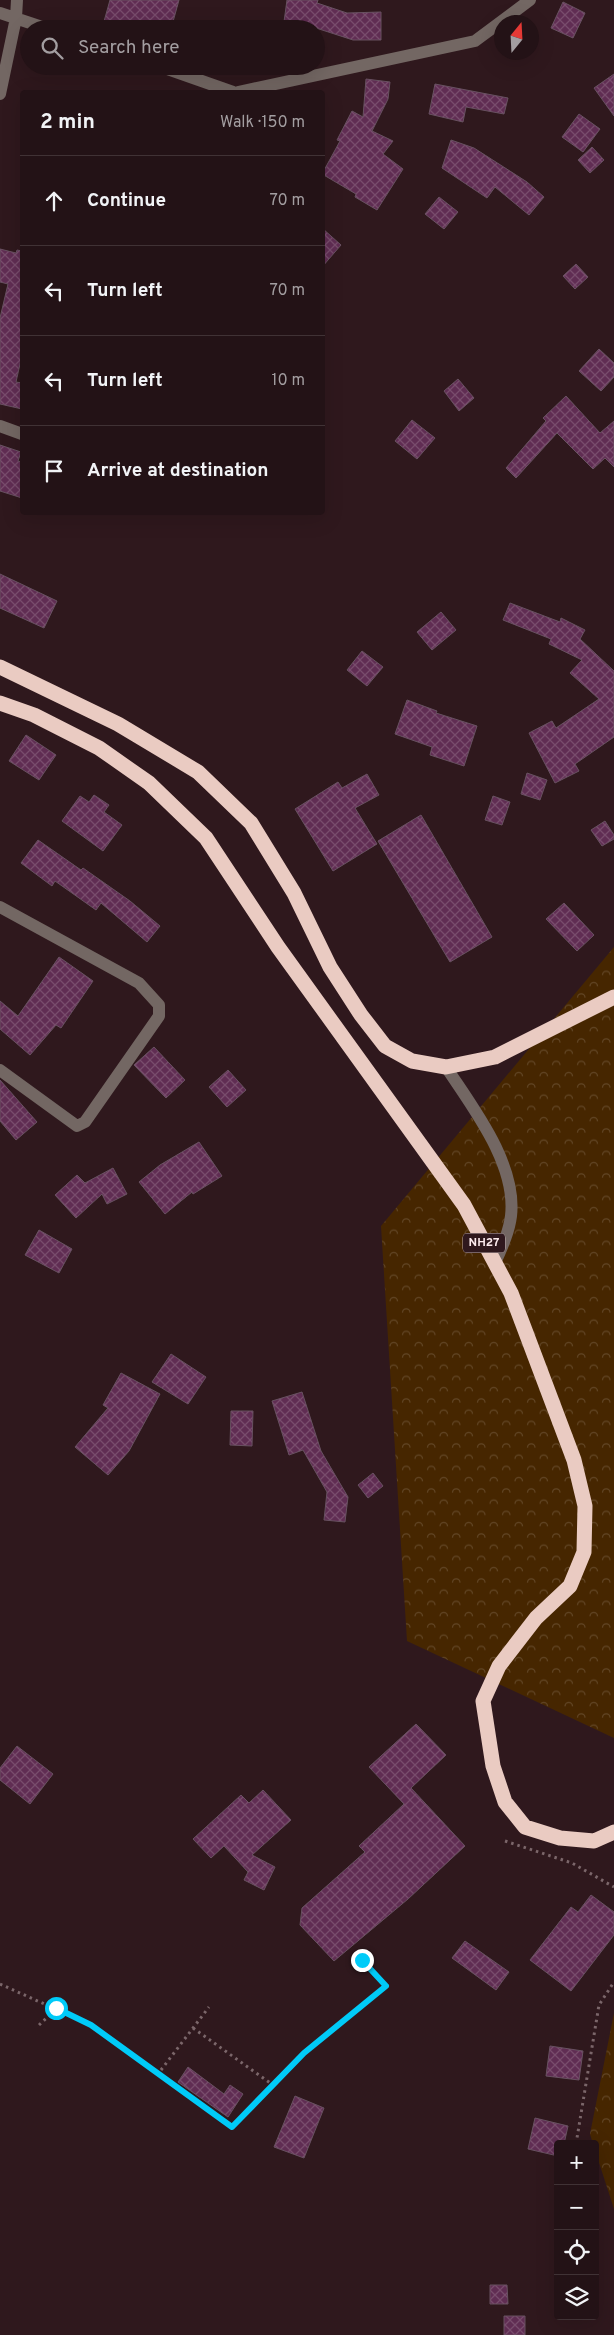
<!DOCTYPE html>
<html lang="en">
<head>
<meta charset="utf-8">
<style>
	body { margin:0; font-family:Overpass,sans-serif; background:#2f2023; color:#f1f3f6 }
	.controls { position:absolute; right:15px; bottom:15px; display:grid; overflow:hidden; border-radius:5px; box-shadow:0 5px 20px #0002 }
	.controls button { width:45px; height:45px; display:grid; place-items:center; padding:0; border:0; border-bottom:1px solid #403235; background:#231216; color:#f1f3f6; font:25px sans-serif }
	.compass { position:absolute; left:494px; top:15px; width:45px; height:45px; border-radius:50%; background:#231216; box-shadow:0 5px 20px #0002; rotate:18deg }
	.stop { position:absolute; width:15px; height:15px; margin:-11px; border:4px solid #00cbf8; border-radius:50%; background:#fff }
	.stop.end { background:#00cbf8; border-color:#fff; box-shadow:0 1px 5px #0008 }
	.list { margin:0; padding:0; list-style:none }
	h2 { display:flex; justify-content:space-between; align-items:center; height:65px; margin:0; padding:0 20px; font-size:21px }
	h2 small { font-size:16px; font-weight:400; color:#a39ea1 }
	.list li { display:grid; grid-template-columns:32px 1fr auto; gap:15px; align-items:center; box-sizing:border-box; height:90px; padding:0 20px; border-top:1px solid #403235 }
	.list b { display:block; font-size:19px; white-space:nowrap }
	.list em { font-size:16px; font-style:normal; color:#a39ea1 }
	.icon { flex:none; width:28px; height:28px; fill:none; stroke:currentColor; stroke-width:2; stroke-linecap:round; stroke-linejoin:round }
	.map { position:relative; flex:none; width:614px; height:2335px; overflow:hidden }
	.search { position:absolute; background:#231216; box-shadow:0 5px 20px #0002; left:20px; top:20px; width:305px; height:55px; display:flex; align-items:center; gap:12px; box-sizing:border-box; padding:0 18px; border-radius:28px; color:#a39ea1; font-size:19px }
	.panel { position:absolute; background:#231216; box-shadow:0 5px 20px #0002; left:20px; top:90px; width:305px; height:425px; border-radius:5px }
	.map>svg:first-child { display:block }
	.forest { fill:url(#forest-crowns) }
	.building { fill:url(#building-cross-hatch); stroke:#685161 }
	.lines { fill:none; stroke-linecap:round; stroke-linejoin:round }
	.path { stroke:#7b666a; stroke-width:3; stroke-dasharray:2.5 4; stroke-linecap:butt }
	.minor { stroke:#736763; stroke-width:12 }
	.highway { stroke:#eacbc2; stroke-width:15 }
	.route { stroke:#00cbf8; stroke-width:6 }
	.labels { text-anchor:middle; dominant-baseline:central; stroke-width:4; stroke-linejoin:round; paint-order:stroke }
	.shield { fill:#2f181d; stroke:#bfacaf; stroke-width:1 }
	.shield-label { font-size:12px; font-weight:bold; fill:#fdebee }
</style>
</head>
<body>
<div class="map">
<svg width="614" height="2335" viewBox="0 0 614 2335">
	<defs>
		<pattern id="forest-crowns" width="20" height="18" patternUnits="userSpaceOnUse" patternTransform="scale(1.25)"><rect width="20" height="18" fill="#462600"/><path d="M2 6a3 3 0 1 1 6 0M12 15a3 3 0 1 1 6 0" fill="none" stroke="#624626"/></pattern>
		<pattern id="building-cross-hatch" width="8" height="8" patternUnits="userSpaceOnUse" patternTransform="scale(1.25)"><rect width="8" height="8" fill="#602d53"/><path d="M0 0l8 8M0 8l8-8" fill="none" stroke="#784c6c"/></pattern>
	</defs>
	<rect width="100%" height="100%" fill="#2f181d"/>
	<!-- forest -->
	<path class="forest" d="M614 947V1738L407 1641 381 1226Z
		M614 2013V2209L595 2150V2144H593L590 2134Z"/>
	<!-- building -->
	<path class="building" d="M110 0H179L171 29H115L103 25Z
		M287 0H318L317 3 347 13 381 12V40H353L316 28 283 29Z
		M563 2 585 13 573 38 551 28Z
		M614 74V116L594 88Z
		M366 79 390 82 388 99 372 131 393 141 383 154 403 169 377 210 355 197 356 194 322 174 340 141 337 140 352 111 363 117Z
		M435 84 508 98 504 114 466 107 463 122 429 114Z
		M579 114 600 129 583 152 562 137Z
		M451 140 474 148 527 182 544 197 529 215 495 187 487 198 442 168Z
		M592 147 604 160 590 173 578 160Z
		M439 197 458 212 444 229 425 214Z
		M322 228 341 245 322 267Z
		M0 249 16 253 17 250 22 251V355L16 382 22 383V409L0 404V318L8 284 0 282Z
		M576 264 588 277 575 289 563 276Z
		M599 349 614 363V377L601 391 579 371Z
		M458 379 474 398 459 411 444 391Z
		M566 396 600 433 614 421V467L605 458 593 469 557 433 516 478 506 468 546 421 543 418Z
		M412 420 435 438 417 459 395 441Z
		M0 445 21 452 18 461 22 462V498L0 491Z
		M0 574 57 601 44 628 0 608Z
		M510 603 560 622 561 618 585 630 580 639 614 671V737L575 764 579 771 555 783 529 733 552 721 556 728 599 699 570 673 582 660 549 644 551 639 503 620Z
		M441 612 456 630 432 650 417 632Z
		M362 651 383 667 367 686 347 670Z
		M407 700 437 711 436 713 477 726 464 766 430 755 432 747 395 734Z
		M26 735 56 755 39 780 9 761Z
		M527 773 547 780 540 800 521 794Z
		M367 774 379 795 355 808 377 844 333 871 295 809 338 782 342 788Z
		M94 795 109 805 104 812 122 825 103 851 62 821 80 796 89 802Z
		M493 796 510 802 502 825 485 820Z
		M421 815 492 937 450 962 378 841Z
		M605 821 614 835V839L602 846 591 830Z
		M38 840 81 870 83 868 130 901 160 926 147 942 101 903 96 910 55 881 52 886 21 863Z
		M564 903 594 935 577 951 546 919Z
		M59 957 93 981 61 1028 56 1025 30 1055 0 1029V1001L18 1016Z
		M154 1047 185 1080 166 1098 134 1065Z
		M228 1070 246 1090 227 1107 209 1087Z
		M0 1080 37 1122 16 1140 0 1121Z
		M199 1142 222 1176 193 1194 192 1192 165 1214 139 1182 160 1165Z
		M113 1168 127 1194 107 1204 102 1194 76 1218 55 1195 77 1175 85 1183Z
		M39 1230 72 1249 59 1273 25 1255Z
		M171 1354 206 1377 188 1404 152 1382Z
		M121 1373 160 1394 129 1451 108 1475 75 1447 108 1408 103 1405Z
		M302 1392 321 1451 348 1497 345 1522 324 1520 327 1492 303 1450 289 1455 272 1401Z
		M231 1411H253L252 1446 230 1445Z
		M373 1473 383 1486 368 1498 358 1485Z
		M416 1724 446 1755 411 1788 465 1846 408 1899 334 1961 300 1925 302 1908 365 1852 359 1846 404 1804 369 1767Z
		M17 1746 53 1774 30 1804 0 1780V1768Z
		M263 1790 291 1820 252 1855 275 1867 264 1890 244 1880 248 1872 224 1846 211 1858 193 1839 241 1795 249 1803Z
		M591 1895 614 1912V1935L571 1991 530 1960 571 1907 578 1912Z
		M465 1941 509 1972 496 1990 452 1958Z
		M550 2046 583 2051 579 2080 546 2076Z
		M188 2067 224 2094 230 2085 243 2094 228 2117 178 2082Z
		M295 2096 324 2108 304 2158 274 2147Z
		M535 2118 568 2126 564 2144H558V2156L528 2149Z
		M490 2285H507L508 2304H490Z
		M504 2316H525V2335H504Z"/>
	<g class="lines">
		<!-- path -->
		<path class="path" d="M505 1841 572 1863 614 1887
			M0 1984 91 2025 232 2127 304 2053 386 1986 362 1960
			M39 2025 56 2009
			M193 2028 273 2085
			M161 2070 209 2007
			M576 2144 599 2005 614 1982"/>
		<!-- minor -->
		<path class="minor" d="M0 13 48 29
			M159 66 233 92
			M238 92 475 41 530 0
			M0 94 16 18 17 0
			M0 426 22 434
			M0 907 139 983 159 1005V1016L85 1122 77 1126 0 1070
			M446 1067C473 1108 517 1164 511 1216 509 1232 502 1247 495 1263"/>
		<!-- highway -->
		<path class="highway" d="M0 667 118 724 198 772 251 823 294 893 330 967 361 1015 385 1046 412 1061 446 1067 495 1057 614 997
			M0 703 34 715 99 748 149 783 206 838 278 947 464 1205 511 1293 574 1460 585 1506 584 1552 570 1586 536 1618 499 1666 483 1701 493 1766 505 1802 525 1827 560 1838 594 1841 614 1832"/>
	</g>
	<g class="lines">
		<!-- route -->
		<path class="route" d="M56 2008 91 2025 232 2127 304 2053 386 1986 362 1960"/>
	</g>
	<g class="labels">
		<!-- shield labels -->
		<rect class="shield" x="463" y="1233.5" width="42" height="19" rx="4"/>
		<g class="shield-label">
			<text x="484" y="1243">NH27</text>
		</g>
	</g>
</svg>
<div class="controls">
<button>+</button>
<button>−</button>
<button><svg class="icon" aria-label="locate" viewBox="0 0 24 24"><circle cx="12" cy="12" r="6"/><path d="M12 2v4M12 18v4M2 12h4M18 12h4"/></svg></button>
<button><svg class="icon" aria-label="layers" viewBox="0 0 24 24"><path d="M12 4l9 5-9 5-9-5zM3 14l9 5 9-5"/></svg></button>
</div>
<svg class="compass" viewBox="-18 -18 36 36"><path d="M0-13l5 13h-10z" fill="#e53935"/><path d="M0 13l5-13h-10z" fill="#a39ea1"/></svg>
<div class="stop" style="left:56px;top:2008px"></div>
<div class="stop end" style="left:362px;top:1960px"></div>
<div class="search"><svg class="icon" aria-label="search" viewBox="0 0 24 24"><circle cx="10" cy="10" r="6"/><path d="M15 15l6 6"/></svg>Search here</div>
<section class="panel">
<h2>2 min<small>Walk · 150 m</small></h2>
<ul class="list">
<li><svg class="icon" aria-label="ahead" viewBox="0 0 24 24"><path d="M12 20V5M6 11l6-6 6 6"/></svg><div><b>Continue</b></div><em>70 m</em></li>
<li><svg class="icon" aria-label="left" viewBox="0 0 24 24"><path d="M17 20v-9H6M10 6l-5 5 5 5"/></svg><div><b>Turn left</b></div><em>70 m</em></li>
<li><svg class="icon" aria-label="left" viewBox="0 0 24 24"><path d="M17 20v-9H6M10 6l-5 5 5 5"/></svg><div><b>Turn left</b></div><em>10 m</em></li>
<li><svg class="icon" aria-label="arrive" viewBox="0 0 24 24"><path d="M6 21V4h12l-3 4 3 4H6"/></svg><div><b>Arrive at destination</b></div></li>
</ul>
</section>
</div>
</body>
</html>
